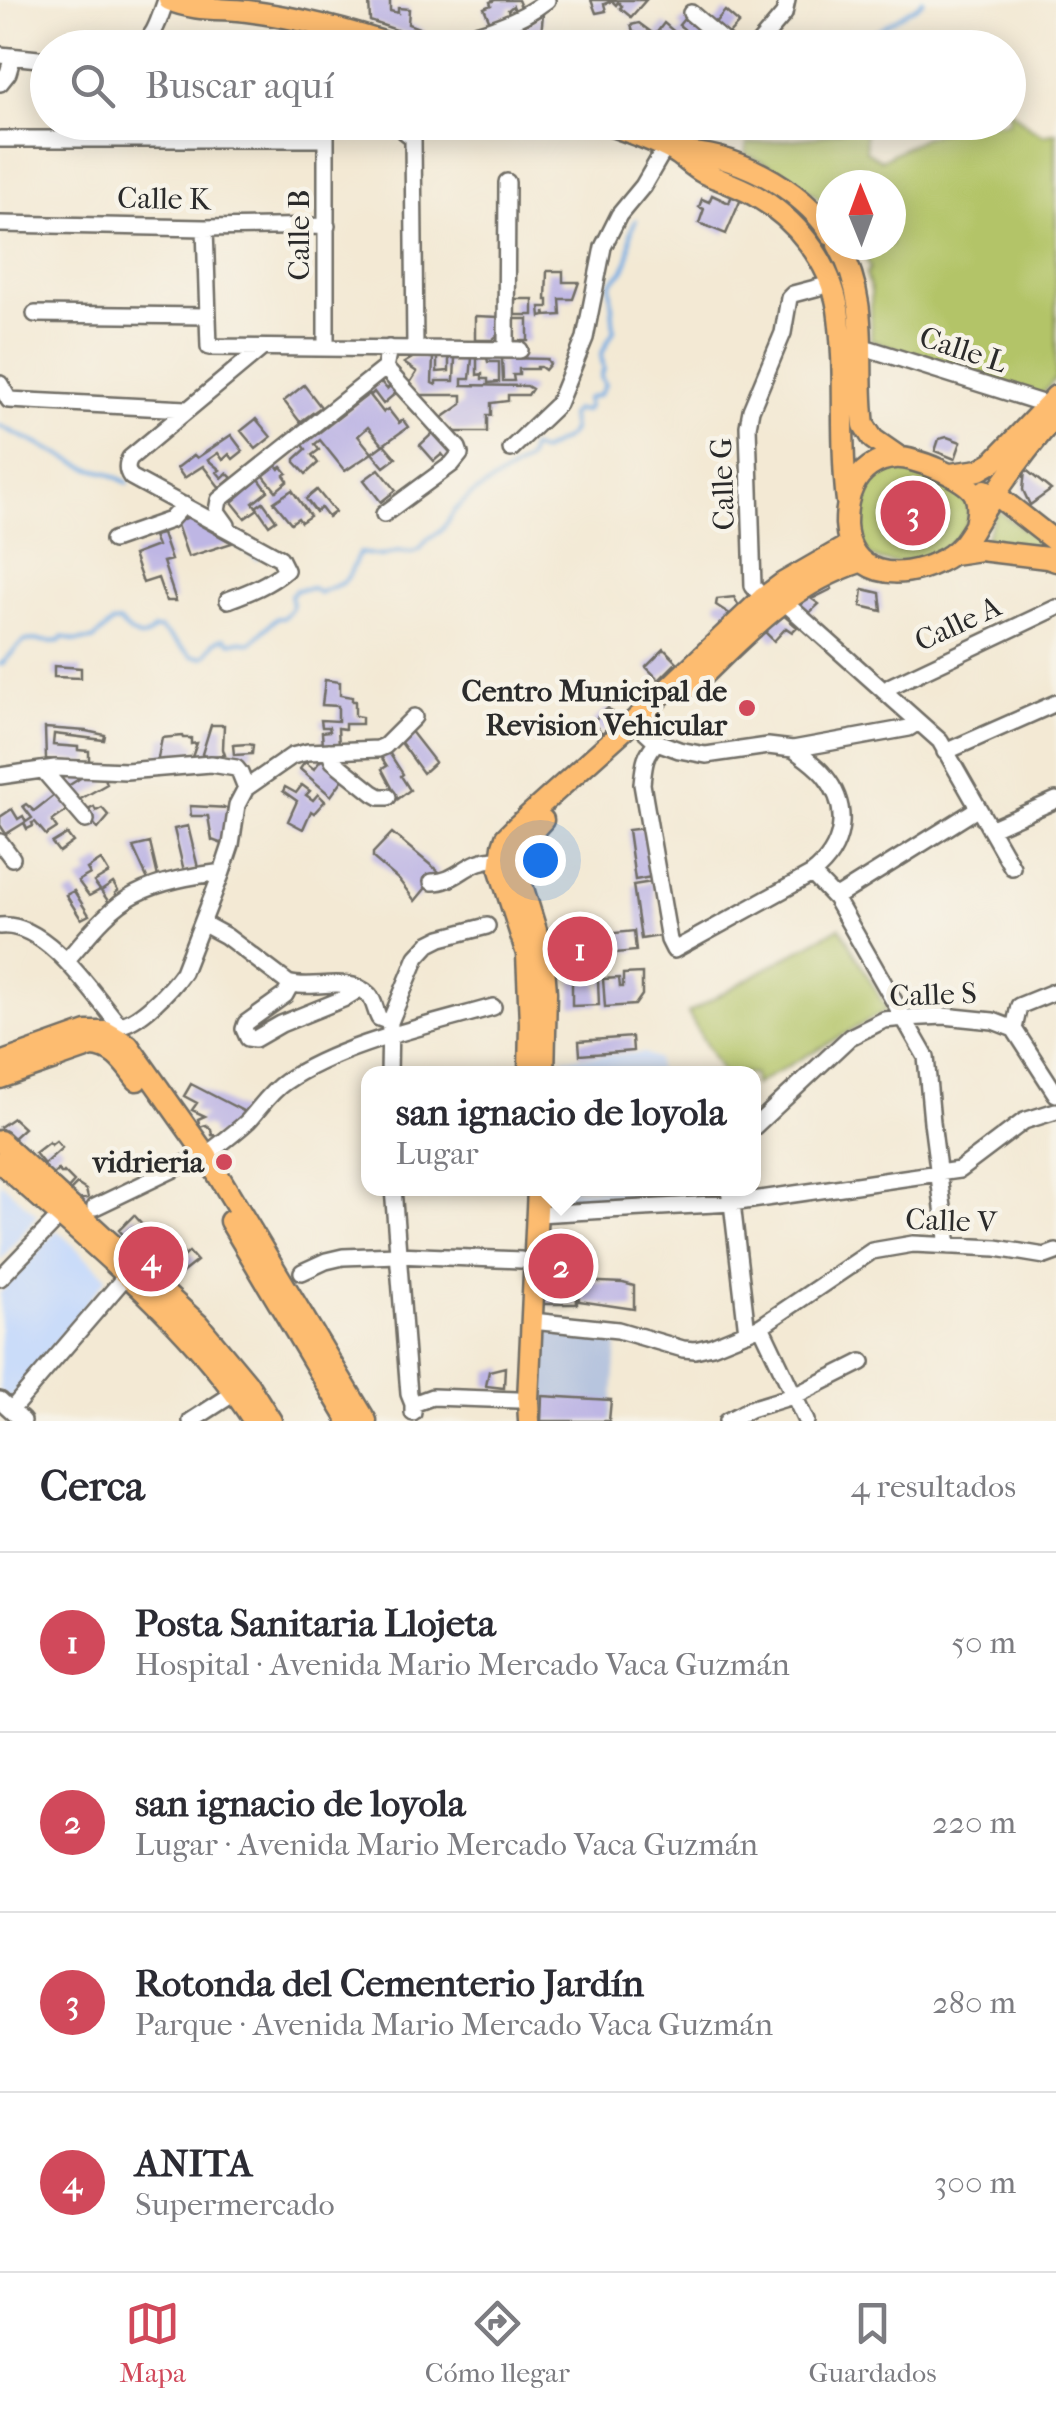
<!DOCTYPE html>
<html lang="es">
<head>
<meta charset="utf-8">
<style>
	body { margin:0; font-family:"IM FELL French Canon",serif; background:#f2f2f3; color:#2b2b33 }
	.compass { position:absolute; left:816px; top:170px; width:90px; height:90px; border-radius:50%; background:#fff; box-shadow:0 5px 25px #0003; rotate:359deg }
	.you { position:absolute; left:540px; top:860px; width:35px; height:35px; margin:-25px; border:8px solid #fff; border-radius:50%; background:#1a73e8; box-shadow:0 0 0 15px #1a73e833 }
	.badge { display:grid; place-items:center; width:65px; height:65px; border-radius:50%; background:#d1495b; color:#fff; font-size:32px; font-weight:700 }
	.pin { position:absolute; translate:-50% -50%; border:5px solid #fff; box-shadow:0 2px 10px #0006 }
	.popup { position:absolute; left:361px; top:1066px; width:400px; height:130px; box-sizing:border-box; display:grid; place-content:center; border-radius:20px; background:#fff; filter:drop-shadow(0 2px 8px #0005); font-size:32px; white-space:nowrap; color:#7c7c81 }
	.popup b { font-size:38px; color:#2b2b33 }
	.popup::after { content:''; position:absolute; left:50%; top:100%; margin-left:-20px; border:20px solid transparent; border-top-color:#fff }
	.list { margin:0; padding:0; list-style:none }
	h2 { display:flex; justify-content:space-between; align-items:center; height:130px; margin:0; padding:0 40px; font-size:42px }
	h2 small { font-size:32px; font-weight:400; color:#7c7c81 }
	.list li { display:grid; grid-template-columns:65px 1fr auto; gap:30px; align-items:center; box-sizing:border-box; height:180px; padding:0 40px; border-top:2px solid #e1e1e2 }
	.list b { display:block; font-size:38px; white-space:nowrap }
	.list p { margin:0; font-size:32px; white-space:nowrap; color:#7c7c81 }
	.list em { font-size:32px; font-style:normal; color:#7c7c81 }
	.icon { flex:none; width:55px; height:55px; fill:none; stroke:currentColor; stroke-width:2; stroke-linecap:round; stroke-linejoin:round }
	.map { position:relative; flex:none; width:1056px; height:1421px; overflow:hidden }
	.search { position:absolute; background:#fff; box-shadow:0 5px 25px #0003; left:30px; right:30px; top:30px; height:110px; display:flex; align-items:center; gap:25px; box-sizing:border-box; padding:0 35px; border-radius:55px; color:#7c7c81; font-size:38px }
	.sheet { height:850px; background:#fff }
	nav { display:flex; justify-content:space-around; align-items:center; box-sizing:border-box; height:140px; border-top:2px solid #e1e1e2; background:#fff; font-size:28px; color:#7c7c81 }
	nav a { display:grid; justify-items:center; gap:5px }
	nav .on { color:#d1495b }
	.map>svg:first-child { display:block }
	.built { fill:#cadcf9 }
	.industrial { fill:#b7c5de }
	.green { fill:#b3c467; stroke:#6f7849; stroke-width:2.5 }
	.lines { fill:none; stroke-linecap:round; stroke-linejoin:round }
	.stream { stroke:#73ace3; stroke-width:4 }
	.building { fill:#beb6e4 }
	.minor-casing { stroke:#716e66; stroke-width:20 }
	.major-casing { stroke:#716e66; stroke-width:25 }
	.minor { stroke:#fff; stroke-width:15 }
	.major { stroke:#fdbc70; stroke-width:20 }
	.poi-dot { fill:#d1495b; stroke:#f7f3e8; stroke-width:4 }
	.labels { text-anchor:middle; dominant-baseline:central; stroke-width:9; stroke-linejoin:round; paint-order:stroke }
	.street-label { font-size:30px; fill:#2b2b2b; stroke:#f7f3e8 }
	.poi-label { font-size:30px; font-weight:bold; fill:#2b2b2b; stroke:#f7f3e8; text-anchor:end }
</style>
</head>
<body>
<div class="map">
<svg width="1056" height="1421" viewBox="0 0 1056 1421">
	<rect width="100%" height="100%" fill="#f7f3e8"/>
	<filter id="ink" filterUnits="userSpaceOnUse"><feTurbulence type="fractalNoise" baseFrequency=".01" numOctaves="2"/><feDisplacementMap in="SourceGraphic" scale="20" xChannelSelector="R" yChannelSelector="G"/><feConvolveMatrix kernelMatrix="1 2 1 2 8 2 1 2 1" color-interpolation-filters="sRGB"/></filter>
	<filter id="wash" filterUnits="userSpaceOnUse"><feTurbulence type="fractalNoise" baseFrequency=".0048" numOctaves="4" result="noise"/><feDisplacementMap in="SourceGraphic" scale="40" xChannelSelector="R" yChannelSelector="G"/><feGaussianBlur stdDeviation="2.25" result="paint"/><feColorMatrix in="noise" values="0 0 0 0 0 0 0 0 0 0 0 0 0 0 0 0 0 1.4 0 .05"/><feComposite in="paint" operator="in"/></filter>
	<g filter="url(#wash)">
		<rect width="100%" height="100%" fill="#f3e9d4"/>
		<!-- built -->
		<path class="built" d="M644 1053 657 1059 658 1073H560L564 1058Z
			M0 1181 37 1215 0 1261Z
			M550 1189H664V1199L549 1201Z
			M57 1230 107 1277 10 1400 0 1391V1293Z"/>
		<!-- industrial -->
		<path class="industrial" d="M539 1331 618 1334 611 1421H537Z"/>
		<!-- green -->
		<path class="green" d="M1009 109 1029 127 1044 135 1056 132V378L1043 393 1037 395 871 340V291L866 274 870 268 860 245H891V185H831V211C809 185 776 168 745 154L747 144 816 137 860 125 865 132 866 151 881 160 923 138 966 123 1008 122Z
			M890 466C930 472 1006 497 949 545 929 561 882 573 864 549 856 538 858 524 858 511 858 501 858 490 864 482 869 475 882 470 890 466Z
			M997 510 1049 548 1048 550 984 542Z
			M840 927 887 1010 754 1085V1074L722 1073 688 1013Z"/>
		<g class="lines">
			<!-- stream -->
			<path class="stream" d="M849 48 918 5 923 0
				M0 426 88 468 108 473 128 483
				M219 533 258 558
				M0 665C9 659 16 645 26 641 36 638 49 644 60 641L62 637 76 641 93 640 112 623 119 622C131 633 141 646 154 629H160L192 656 203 657C213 651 209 641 225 638L231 643 238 641 251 643 268 626 277 618H283L292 608 291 595 296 590 313 588 319 593C327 588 336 587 343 582 352 576 353 561 360 553L381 556 400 551 413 552 420 549 427 540 442 530 455 510 470 496 523 463 528 459 531 448 541 452 566 438 572 431 570 415 575 410 584 411 588 407 586 399 599 395 605 385 601 377 604 369 601 355 614 330 610 284C614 279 619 276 623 271 634 255 626 235 636 220"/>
		</g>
		<g id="blocks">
			<!-- building -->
			<path class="building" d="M369 0H390V11L398 13V8L409 9 408 24 424 30 420 38 370 21Z
				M495 0H518L521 7 515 10 513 6 508 10 509 13 490 22 484 8 491 5 490 2Z
				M591 0H646L631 17 620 8 622 6 618 2 616 5 612 1 604 4 606 11 596 13Z
				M725 11 739 23 726 37 713 25Z
				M543 14 540 45 533 42 531 48H495L498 36 522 27Z
				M693 18 721 42 716 48H691L694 44 686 36 675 48H658L645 36 633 32 631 25 639 23 655 35 664 23 678 35 684 29 679 25 684 19 690 23Z
				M712 195 729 203 732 195 741 199 726 234 699 223 704 209 699 207 702 199 709 202Z
				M547 271H563V282H579L573 299H560L561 315 546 316 545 311V316L541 317 540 307H548V300H546Z
				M513 299H533V315H513Z
				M475 316 499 317V334L492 340H475Z
				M512 319H528V341H514Z
				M414 357 433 358 432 383 436 385V381H454L455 358H472L470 379H462V385L527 386 532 389 528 395H508V401L491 403V415H487V432H456L442 418 462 404V395H420L410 383 417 372 404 363Z
				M437 357H449V371L437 372Z
				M477 358H487L488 362H499V382L488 383V379H482V374L477 375Z
				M502 358 547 359 550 364 545 370 541 367H537V369H519V375H513L514 381H503Z
				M381 382 387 389 391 385 397 392 383 404 374 392 371 395 368 392Z
				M304 385 321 407 300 422 284 401Z
				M369 394 383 412 388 409 399 423 403 420 408 427 383 445 368 427 358 436 372 453 345 471 320 440 315 444 319 450 312 455 318 463 306 474 295 462V459L306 449 303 445Z
				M256 419 271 437 256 449 241 431Z
				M435 431 456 457 449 463 442 454 434 461 420 445Z
				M231 435 243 451 233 459 229 454 223 460 218 453 208 460 220 470 217 472 222 478 227 473 232 478 220 488 203 466 184 478 177 468 194 455 197 458Z
				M947 437 961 442 955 459 935 451 939 439Z
				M384 444 396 458 384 467 372 453Z
				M276 465 279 469 282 467 287 473 284 475 288 481 276 491 263 475Z
				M379 469 396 490 381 502 364 480Z
				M1025 469 1051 490 1030 505 1023 490Z
				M259 479 268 491 253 503 258 509 256 507 263 502 276 520 269 525 258 509 245 518 232 502Z
				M292 490 310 516 301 522 298 518 291 523 274 502Z
				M317 490 335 512 328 517 321 508 316 512 306 499Z
				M189 517 195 519 198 524 232 543 188 557 176 522Z
				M162 534 171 560 163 562 176 601H166L158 578 143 583 133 555 157 546 153 536Z
				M830 584 832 589 812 599 819 604 809 613 799 604 798 601Z
				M863 589 880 593 882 611 861 606Z
				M734 597 741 610 733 616 716 605 717 599Z
				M781 613 797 627 792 632 786 628 774 641 764 631Z
				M664 649 677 662 659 680 646 667Z
				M54 666 81 668V678L54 677Z
				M325 680 340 682V695L352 697V701H355V716L362 717V724H345V729L338 728 339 745 323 746 322 732 330 731 329 727H322L321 720 338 721V706L322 705Z
				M608 708 618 719 602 733 592 722Z
				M211 725H224L223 749 225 755 204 756 202 754Z
				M45 728 86 731 105 735 104 740 54 734 53 745 78 747V750L89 751V762L46 759Z
				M410 730 435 762 423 773 400 741Z
				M182 736 183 738H191V744L197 743 191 760 157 763 162 738Z
				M248 744 253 745 252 754 234 755 233 745Z
				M388 751 403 774 401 776 410 790 398 799 382 769 387 766 380 755Z
				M324 756 346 775 331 796 300 769 305 762 314 769Z
				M82 777 105 778 107 784 77 801 65 788Z
				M302 785 310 791 306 795 313 800 318 794 325 801 314 813 311 811 303 829 288 821 297 801 283 791 285 787 296 793Z
				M57 793 71 808 52 821 57 828 46 835 35 822 32 823 33 826 27 829 24 823 6 834 0 825V817L12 809 18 819 23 816 26 822 32 818 23 806 26 804 34 811Z
				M190 806 228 808 225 845 212 840 208 816H191Z
				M94 807 96 811 102 808 109 816 98 829 88 816 91 814 88 810Z
				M188 826 198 868 184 871 174 829Z
				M645 828 651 877 635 880 628 830Z
				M392 833 439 872 415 901 399 880 373 858V853Z
				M67 834 73 842 59 852 52 843Z
				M150 843 158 877 148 880 133 847Z
				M101 860 109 873 94 882 100 890 89 896 78 881 90 874 87 869Z
				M652 882 660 936 641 939 633 885Z
				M113 883 118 891 115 893 120 901 113 908 101 891Z
				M74 891 89 915 81 919 66 895Z
				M634 931 636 951 567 958 565 938Z
				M642 973V995L635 1005 605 1007 603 979 619 978 620 987H623V974Z
				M572 980H598L599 1005 572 1006Z
				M632 1037 633 1051 580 1055 579 1041Z
				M191 1084 247 1113 221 1136 212 1135 211 1129 206 1125 200 1127 198 1119 205 1116 192 1110 197 1103 184 1096Z
				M13 1118 24 1128 12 1139 0 1127Z
				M56 1141 62 1148 44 1164 35 1153 49 1142 51 1145Z
				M58 1170 62 1174 64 1172 74 1182 66 1191 51 1177Z
				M77 1184 86 1190 88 1198 78 1200 68 1193Z
				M134 1215 144 1226 129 1241 119 1230Z
				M177 1246 185 1256 189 1252 197 1261 169 1283 154 1264Z
				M573 1247 584 1280 578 1281 623 1283 634 1286V1309L579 1301 578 1281 576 1282 577 1304H542L543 1252 548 1249Z
				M505 1367 504 1388 486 1386 489 1371Z
				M542 1396 611 1400 609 1421H541Z"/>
		</g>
	</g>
	<g filter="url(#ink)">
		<use href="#blocks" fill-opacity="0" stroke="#716e66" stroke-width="2.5"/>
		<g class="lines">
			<defs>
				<path id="minor" d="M691 13 732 48
					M138 48C156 36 159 19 166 0
					M419 48C464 37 510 29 547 0
					M755 48 784 14 787 0
					M0 55 48 60
					M0 83 8 73 13 56
					M393 122 413 138 415 348
					M0 139H326
					M676 153 692 122
					M0 224 205 228 327 226
					M205 228 209 347 520 350
					M35 314 207 316
					M326 347V122
					M506 349 507 182
					M861 349H870L1048 405
					M0 384 9 400 186 409
					M511 449 558 404 585 338 603 247 619 215 643 186 665 148
					M384 514 452 464 460 454 458 448 385 368
					M227 525 217 511 219 500 385 368 389 348
					M113 540 170 520 184 505
					M763 598 753 586 748 426 751 410 783 333 789 298 793 294 831 284
					M228 600C249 592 268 585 286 570L280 558 131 477C126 470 126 465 130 458L262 348
					M783 601 940 741 1012 867
					M885 692 891 686 1056 608
					M644 730 657 742 679 750 706 755 768 746 793 749 909 728 918 722
					M657 742C644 755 644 766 642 784L669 940 674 950 812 874C844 849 852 809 824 775 816 765 804 757 793 749
					M329 751 333 761 373 793 380 797H388
					M945 752 1056 703
					M43 770 86 820
					M0 776 55 768 126 771 211 764 236 768 240 773 246 788
					M990 829 1056 800
					M0 842 12 858
					M812 874 835 898 926 1057 932 1122 948 1246
					M432 882C458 883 468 857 500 859
					M835 898 977 809
					M202 923 226 936 288 983C312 991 349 974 369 995 375 1002 375 1011 379 1018L390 1022
					M0 926C46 921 93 994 119 1025
					M66 961C87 937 108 908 136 894 163 880 193 876 222 872
					M291 984 285 995 246 1023 244 1029 248 1038 255 1039 281 1024 343 999 353 993 357 988
					M1014 1029 1019 1006 1056 991
					M115 1035 119 1025C139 1023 171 989 183 972L222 872 231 845 237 805 246 788 292 756 308 752 378 749 385 746 414 717
					M389 1074 390 1022 417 957 429 944 441 938 487 926
					M754 1127 850 1037 884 1020 904 1018 944 1016 993 1021 1014 1029 1056 1094
					M206 1155C220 1144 235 1133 248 1121 260 1108 270 1092 285 1082 338 1045 430 1025 493 1007
					M393 1188 409 1394 413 1404
					M728 1188 732 1203 747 1332
					M95 1207 193 1160
					M537 1214 732 1203 959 1170 1024 1121 1056 1111
					M302 1272 326 1261 343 1257 397 1255 521 1260
					M0 1278 60 1216
					M532 1321 618 1330 683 1349 695 1350 712 1346 761 1326 872 1251 913 1244 996 1248 1045 1256 1056 1252
					M761 1326 806 1421
					M0 1400 23 1421
					M11 1410 126 1276
					M413 1413V1404L432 1397 517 1400
					M191 1421 236 1392
					M727 1421 750 1409 796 1395 862 1362"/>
				<path id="major" d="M169 0C193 11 222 8 247 11 300 18 351 31 401 48
					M601 122C625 131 651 139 673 151 684 157 692 167 704 173 720 180 738 186 754 195 795 218 830 261 838 309 847 372 839 437 847 501
					M676 153C729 149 803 188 831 234
					M838 245C872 303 856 363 864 425L873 439 899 457
					M951 474 979 470 993 462 1056 396
					M985 490 996 495 1056 542
					M975 525C977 515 979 505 975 495 968 478 912 456 895 458 876 459 860 471 853 487 847 499 846 511 846 524 849 577 899 581 938 562 967 549 970 530 987 506 1008 475 1031 444 1056 415
					M953 554 980 550 1047 558 1056 561
					M691 687C745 636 787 586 860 562
					M543 820 520 845 516 866 543 953 546 992 544 1074
					M0 1063 87 1032H106L128 1045 206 1155 366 1421
					M529 1074 530 1023 527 954 500 870 503 846 506 837 516 827 635 720 763 598 783 583 849 545
					M0 1078 92 1046C114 1047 124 1063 137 1080
					M0 1141 198 1324 247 1383 271 1421
					M0 1162C89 1242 189 1320 254 1421
					M230 1221 349 1421
					M529 1421 528 1400 538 1188"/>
			</defs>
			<!-- minor casing -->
			<use href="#minor" class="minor-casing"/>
			<!-- major casing -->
			<use href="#major" class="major-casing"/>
			<!-- minor -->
			<use href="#minor" class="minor"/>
			<!-- major -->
			<use href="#major" class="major"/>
		</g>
	</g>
	<!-- markers -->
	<g class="poi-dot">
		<circle cx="747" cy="708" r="10"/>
		<circle cx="224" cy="1162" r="10"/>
	</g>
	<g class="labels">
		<!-- street labels -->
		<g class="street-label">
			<text transform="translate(164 199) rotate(1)">Calle K</text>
			<text transform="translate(299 235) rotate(-90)">Calle B</text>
			<text transform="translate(963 350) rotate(18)">Calle L</text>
			<text transform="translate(723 484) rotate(-92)">Calle G</text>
			<text transform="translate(958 624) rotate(-25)">Calle A</text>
			<text transform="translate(933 995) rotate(-2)">Calle S</text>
			<text transform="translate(951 1221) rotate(2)">Calle V</text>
		</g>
		<!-- poi labels -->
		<g class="poi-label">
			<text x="727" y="691">Centro Municipal de<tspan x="727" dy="34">Revision Vehicular</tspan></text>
			<text x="204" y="1162">vidrieria</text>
		</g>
	</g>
</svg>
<svg class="compass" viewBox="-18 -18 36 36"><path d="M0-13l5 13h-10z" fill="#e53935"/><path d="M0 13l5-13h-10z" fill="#7c7c81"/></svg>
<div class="you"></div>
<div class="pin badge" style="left:580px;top:949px">1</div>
<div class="pin badge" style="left:561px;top:1266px">2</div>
<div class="popup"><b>san ignacio de loyola</b>Lugar</div>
<div class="pin badge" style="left:913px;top:513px">3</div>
<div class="pin badge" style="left:151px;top:1259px">4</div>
<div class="search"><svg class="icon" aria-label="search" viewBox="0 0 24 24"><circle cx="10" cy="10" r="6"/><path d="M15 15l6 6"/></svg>Buscar aquí</div>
</div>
<section class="sheet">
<h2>Cerca<small>4 resultados</small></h2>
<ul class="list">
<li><span class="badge">1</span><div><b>Posta Sanitaria Llojeta</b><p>Hospital · Avenida Mario Mercado Vaca Guzmán</p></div><em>50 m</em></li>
<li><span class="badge">2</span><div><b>san ignacio de loyola</b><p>Lugar · Avenida Mario Mercado Vaca Guzmán</p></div><em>220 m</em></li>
<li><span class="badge">3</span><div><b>Rotonda del Cementerio Jardín</b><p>Parque · Avenida Mario Mercado Vaca Guzmán</p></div><em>280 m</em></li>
<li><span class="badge">4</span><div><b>ANITA</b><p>Supermercado</p></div><em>300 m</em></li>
</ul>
</section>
<nav>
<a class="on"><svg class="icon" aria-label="map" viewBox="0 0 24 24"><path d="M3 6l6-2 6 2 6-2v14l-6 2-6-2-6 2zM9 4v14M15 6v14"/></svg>Mapa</a>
<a><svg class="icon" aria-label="directions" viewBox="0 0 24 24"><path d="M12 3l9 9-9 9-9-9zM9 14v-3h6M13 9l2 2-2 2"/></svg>Cómo llegar</a>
<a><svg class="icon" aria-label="saved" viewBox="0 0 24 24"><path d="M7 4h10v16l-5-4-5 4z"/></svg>Guardados</a>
</nav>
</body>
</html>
